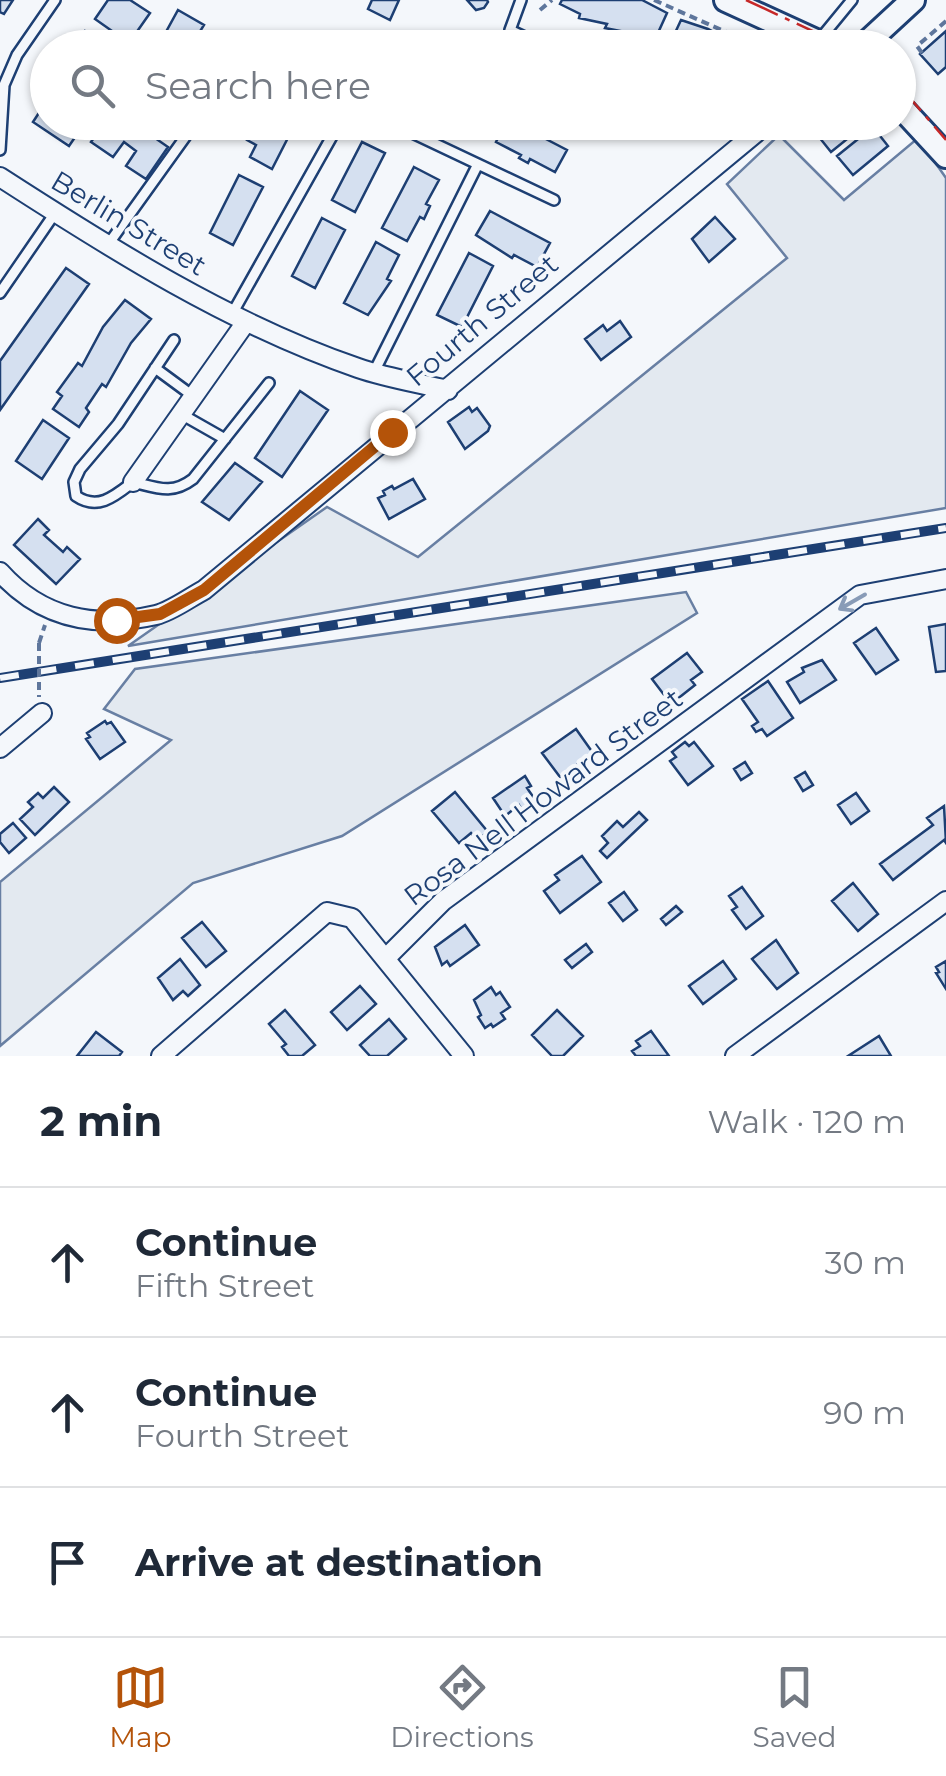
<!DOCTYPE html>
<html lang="en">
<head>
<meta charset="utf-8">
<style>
	body { margin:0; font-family:Montserrat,sans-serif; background:#f2f2f3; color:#1f2937 }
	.stop { position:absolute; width:30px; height:30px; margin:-22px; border:8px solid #b45309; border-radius:50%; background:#fff }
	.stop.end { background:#b45309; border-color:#fff; box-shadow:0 2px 10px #0008 }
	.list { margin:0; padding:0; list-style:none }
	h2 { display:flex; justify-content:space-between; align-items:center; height:130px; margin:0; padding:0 40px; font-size:42px }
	h2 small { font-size:32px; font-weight:400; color:#747a83 }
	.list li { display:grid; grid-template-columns:65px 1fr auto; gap:30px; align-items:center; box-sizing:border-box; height:150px; padding:0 40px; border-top:2px solid #e0e1e3 }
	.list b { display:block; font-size:38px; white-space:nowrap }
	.list p { margin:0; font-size:32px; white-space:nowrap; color:#747a83 }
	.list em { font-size:32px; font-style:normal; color:#747a83 }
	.icon { flex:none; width:55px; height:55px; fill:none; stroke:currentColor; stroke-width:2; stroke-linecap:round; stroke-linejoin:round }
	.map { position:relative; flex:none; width:946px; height:1056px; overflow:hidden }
	.search { position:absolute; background:#fff; box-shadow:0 2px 8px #0004; left:30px; right:30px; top:30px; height:110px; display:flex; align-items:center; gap:25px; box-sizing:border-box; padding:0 35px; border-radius:55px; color:#747a83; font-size:38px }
	.sheet { height:580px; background:#fff }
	nav { display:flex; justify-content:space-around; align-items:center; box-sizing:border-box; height:140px; border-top:2px solid #e0e1e3; background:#fff; font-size:28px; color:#747a83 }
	nav a { display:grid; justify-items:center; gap:5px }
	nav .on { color:#b45309 }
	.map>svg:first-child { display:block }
	.green { fill:#e3e9f0; stroke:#687fa3; stroke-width:2.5 }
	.building { fill:#d5e0f0; stroke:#1d3f73; stroke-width:2.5 }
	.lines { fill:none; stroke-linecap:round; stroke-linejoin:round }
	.service-casing { stroke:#1d3f73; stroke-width:14 }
	.minor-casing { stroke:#1d3f73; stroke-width:22 }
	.tertiary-casing { stroke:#1d3f73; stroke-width:28 }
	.path { stroke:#5e769c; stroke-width:4; stroke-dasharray:8 5; stroke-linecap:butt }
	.service { stroke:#f4f7fb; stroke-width:9 }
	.minor { stroke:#f4f7fb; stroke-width:18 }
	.tertiary { stroke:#f4f7fb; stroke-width:22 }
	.rail-casing { stroke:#1d3f73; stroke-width:10 }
	.rail { stroke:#f4f7fb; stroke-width:6; stroke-dasharray:19; stroke-linecap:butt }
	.path-bridge { stroke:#5e769c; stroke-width:4; stroke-dasharray:8 5; stroke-linecap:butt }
	.power { stroke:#c62828; stroke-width:2.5; stroke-dasharray:35 8 5 8; stroke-linecap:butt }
	.oneway { stroke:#889bb7 }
	.route { stroke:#b45309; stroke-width:12 }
	.labels { text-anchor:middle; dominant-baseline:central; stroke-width:8; stroke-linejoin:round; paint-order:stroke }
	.street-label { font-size:28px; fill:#1d3f73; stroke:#f4f7fb }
</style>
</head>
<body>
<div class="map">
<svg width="946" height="1056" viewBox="0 0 946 1056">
	<rect width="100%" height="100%" fill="#f4f7fb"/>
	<!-- green -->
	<path class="green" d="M779 135 844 200 918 138 946 178V508L128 646 327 507 418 557 787 258 727 184Z
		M686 592 697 613 342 836 193 883 0 1046V882L171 740 104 709 135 669Z"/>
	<!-- building -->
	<path class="building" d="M0 0H13L4 14 0 12Z
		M108 0H130L150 13 129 43 95 19Z
		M372 0H399L390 20 368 9Z
		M467 0H487L488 2 484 8 476 10Z
		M562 0H642L667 13 652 46 643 42 641 46 630 41 632 37 625 32 605 28 607 24 579 18 580 14 560 4Z
		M178 10 204 25 199 33 214 41 219 32 246 46 174 48 161 41Z
		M681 20 708 29 743 48H668Z
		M85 31 110 48H74Z
		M946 31V67L938 74 920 54Z
		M44 105 48 108V122H69L80 130 69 146 33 122Z
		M105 122H132L168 147 146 179 126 166 136 151 124 142 113 157 91 142Z
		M268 122H296L272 169 250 157 256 145 247 140 255 124 264 129Z
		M457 122H481L476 132Z
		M506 122H513L567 150 555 172 530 159 528 163 519 158 521 155 496 142Z
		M827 122H866L867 123 831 152 815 132Z
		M873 127 888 146 853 175 837 156Z
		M362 142 385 153 355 212 332 200Z
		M414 167 439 180 426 204 430 206 424 219 420 217 407 241 382 228Z
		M239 175 263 187 233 245 210 233Z
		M490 211 550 243 537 267 514 255 512 258 476 235Z
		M715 217 735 239 709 262 692 239Z
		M322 218 345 230 315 288 292 276Z
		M376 242 399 255 387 279 391 281 368 315 344 303Z
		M469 253 493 266 462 327 437 315Z
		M66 268 89 284 0 410V361Z
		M125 300 151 319 131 343 106 387 102 384 86 408 89 412 79 427 53 409 62 396 57 392 78 363 82 366 103 327Z
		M620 321 631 337 601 360 585 339 603 325 607 331Z
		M300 391 328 410 282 477 255 458Z
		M469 407 472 412 477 408 490 426 488 431 465 449 448 422Z
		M43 420 69 438 42 479 16 461Z
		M235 463 262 482 229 520 202 502Z
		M413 479 425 499 389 519 378 498 385 495 383 491 392 486 394 489Z
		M38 519 49 530 44 535 63 552 67 547 80 559 56 584 14 545Z
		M946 624V671L936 672 929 627Z
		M876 628 898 660 876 674 854 643Z
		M687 653 702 672 691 680 695 685 671 704 652 679Z
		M822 660 836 680 800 703 787 682 804 672 802 668Z
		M768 681 793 718 767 736 762 729 756 732 752 726 758 722 742 699Z
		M105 721 107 724 111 722 125 742 100 759 86 739 90 737 87 733Z
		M576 729 593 753 560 777 542 753Z
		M685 742 689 746 694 742 713 766 688 785 670 761 676 757 672 752Z
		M745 762 752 773 741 780 734 769Z
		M805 772 813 785 803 791 795 778Z
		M525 776 531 786 527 788 536 801 522 810 519 805 505 816 493 798Z
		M54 787 69 802 35 835 20 819 33 807 28 802 38 793 43 798Z
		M455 792 488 832 477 840 471 833 459 843 432 811Z
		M856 793 869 811 851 824 838 805Z
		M944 806 946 843 944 840 893 880 880 864 933 825 927 818Z
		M639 812 647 820 607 858 600 851 608 843 602 836 617 821 623 827Z
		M13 823 26 838 9 853 0 842V834Z
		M582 856 601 882 560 913 544 891 559 880 555 875Z
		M853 883 878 914 858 931 832 901Z
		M742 887 763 916 746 929 732 910 737 907 729 896Z
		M624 892 637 910 623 921 609 903Z
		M676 906 682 912 666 925 661 919Z
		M202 922 226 951 206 967 182 938Z
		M465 925 479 945 450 966 447 961 442 965 435 947Z
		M776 940 798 973 777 989 752 959Z
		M586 944 592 952 572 968 565 960Z
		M180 959 200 985 188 996 183 991 173 1000 158 978Z
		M723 961 736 979 703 1004 689 986Z
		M946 961V989L936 973 939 972 936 967Z
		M360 986 376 1004 347 1030 331 1012Z
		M491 987 496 995 500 992 510 1007 501 1013 505 1019 493 1027 491 1024 485 1028 478 1017 481 1015 474 1000Z
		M285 1010 315 1045 302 1056H289L282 1047 286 1044 269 1024Z
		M557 1010 583 1036 563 1056H552L532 1035Z
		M389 1019 406 1039 387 1056H370L360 1045Z
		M651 1031 669 1056H636L632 1051 640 1046 636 1041Z
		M96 1032 122 1052 119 1056H77Z
		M879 1036 891 1056H848Z"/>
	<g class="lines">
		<defs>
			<path id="service" d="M521 0 510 30 548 48
				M820 39 852 0
				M389 122 554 200
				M0 150 4 85 17 55 55 0
				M107 246 196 122
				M0 293 55 213
				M232 314 340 122
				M174 340 118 424 80 469 74 482 76 496C98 511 115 496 133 482 158 488 172 495 193 479L269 383
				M155 368 193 396
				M374 372 478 164
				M181 414 225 439"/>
			<path id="minor" d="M0 177C113 250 230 324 358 368 387 378 419 383 448 390
				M133 482 246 322
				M0 572C42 619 95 629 156 615 172 611 189 598 204 590L769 122
				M0 748 42 713
				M386 958 443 901 860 595 946 579
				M161 1056 327 912 352 918 464 1056
				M735 1056 946 901"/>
			<path id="tertiary" d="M726 0 831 48
				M861 48 913 0
				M898 104 946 156"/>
		</defs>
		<!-- service casing -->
		<use href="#service" class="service-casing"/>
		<!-- minor casing -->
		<use href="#minor" class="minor-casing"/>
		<!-- tertiary casing -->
		<use href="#tertiary" class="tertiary-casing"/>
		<!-- path -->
		<path class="path" d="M654 0 762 48
			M540 10 552 0
			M922 53 917 46 946 21
			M39 643 45 625
			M39 682V697"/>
		<!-- service -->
		<use href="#service" class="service"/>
		<!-- minor -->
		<use href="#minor" class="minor"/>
		<!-- tertiary -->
		<use href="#tertiary" class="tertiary"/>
		<defs>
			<path id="rail" d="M0 678 946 528"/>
		</defs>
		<!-- rail casing -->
		<use href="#rail" class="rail-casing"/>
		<!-- rail -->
		<use href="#rail" class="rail"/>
		<!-- path-bridge -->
		<path class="path-bridge" d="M39 643V682"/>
		<!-- power -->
		<path class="power" d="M746 0 849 48
			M898 84 946 140"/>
	</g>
	<!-- one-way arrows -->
	<defs><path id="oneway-shaft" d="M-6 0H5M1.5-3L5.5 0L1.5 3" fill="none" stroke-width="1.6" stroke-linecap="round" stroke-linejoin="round" transform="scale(2.5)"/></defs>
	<use class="oneway" href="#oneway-shaft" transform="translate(852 602) rotate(150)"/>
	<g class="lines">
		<!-- route -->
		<path class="route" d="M116 620 160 614 204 590 392 432"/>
	</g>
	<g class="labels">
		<!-- street labels -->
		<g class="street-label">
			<text transform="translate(129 223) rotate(31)">Berlin Street</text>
			<text transform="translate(482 320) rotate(-40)">Fourth Street</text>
			<text transform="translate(543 797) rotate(-37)">Rosa Nell Howard Street</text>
		</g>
	</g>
</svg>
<div class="stop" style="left:116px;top:620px"></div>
<div class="stop end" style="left:392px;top:432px"></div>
<div class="search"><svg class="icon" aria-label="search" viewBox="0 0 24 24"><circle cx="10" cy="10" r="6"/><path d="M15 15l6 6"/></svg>Search here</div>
</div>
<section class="sheet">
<h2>2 min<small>Walk · 120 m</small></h2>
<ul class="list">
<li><svg class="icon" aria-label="ahead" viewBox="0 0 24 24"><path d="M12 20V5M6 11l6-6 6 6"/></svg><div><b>Continue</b><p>Fifth Street</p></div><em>30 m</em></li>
<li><svg class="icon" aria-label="ahead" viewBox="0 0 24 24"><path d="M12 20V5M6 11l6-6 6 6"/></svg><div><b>Continue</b><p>Fourth Street</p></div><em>90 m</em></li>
<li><svg class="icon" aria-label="arrive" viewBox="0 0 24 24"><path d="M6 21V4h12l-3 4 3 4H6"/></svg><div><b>Arrive at destination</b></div></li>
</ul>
</section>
<nav>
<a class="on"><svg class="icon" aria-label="map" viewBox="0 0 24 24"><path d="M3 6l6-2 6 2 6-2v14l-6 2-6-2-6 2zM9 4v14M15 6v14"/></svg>Map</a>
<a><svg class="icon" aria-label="directions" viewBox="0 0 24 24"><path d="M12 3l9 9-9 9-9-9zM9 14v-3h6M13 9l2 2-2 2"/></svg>Directions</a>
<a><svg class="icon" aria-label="saved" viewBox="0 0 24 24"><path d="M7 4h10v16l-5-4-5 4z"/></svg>Saved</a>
</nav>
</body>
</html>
